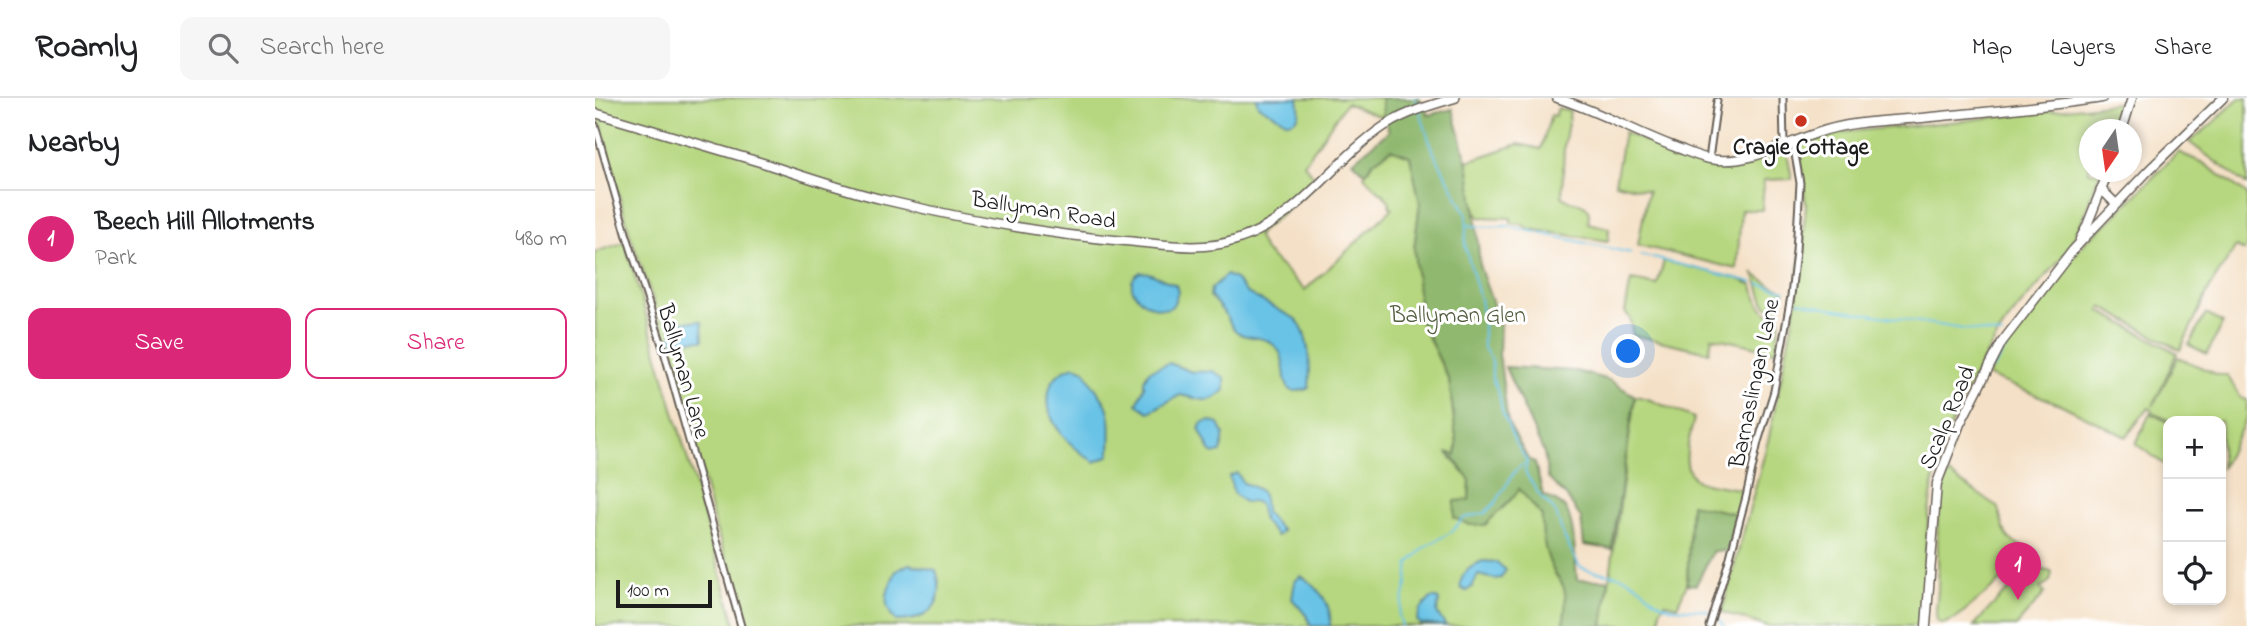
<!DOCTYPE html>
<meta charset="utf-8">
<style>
body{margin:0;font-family:"Indie Flower",sans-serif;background:#f6f6f6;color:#202124}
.controls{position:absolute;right:21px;bottom:21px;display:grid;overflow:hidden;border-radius:14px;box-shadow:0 4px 10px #0003}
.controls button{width:63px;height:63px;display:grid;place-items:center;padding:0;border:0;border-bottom:2px solid #e0e0e0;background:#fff;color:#202124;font:35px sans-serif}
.compass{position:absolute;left:1484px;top:21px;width:63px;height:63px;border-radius:50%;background:#fff;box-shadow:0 4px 10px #0003;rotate:193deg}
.scale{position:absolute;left:21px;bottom:18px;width:96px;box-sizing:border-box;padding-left:7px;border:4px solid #1c1c1c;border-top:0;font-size:19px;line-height:24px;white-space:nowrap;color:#1c1c1c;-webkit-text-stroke:5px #fff;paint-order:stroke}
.you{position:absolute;left:1034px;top:254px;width:24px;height:24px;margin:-18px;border:5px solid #fff;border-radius:50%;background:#1a73e8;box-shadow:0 0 0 10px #1a73e833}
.badge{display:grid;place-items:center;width:46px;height:46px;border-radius:50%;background:#db2777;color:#fff;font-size:23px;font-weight:700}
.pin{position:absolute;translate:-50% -58px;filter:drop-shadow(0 2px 4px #0008)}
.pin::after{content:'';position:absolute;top:37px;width:24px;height:21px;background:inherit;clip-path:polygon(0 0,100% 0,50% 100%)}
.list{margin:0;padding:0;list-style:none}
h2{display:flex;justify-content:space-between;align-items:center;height:91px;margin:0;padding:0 28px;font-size:30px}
h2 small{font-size:23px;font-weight:400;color:#757577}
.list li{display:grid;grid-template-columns:46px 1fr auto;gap:21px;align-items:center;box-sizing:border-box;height:98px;padding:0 28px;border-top:2px solid #e0e0e0}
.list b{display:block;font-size:26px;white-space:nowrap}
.list p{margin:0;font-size:23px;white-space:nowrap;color:#757577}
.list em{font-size:23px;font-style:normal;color:#757577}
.actions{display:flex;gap:14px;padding:21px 28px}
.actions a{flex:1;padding:16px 0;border:2px solid #db2777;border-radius:14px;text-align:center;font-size:24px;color:#db2777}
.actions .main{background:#db2777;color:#fff}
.icon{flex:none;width:38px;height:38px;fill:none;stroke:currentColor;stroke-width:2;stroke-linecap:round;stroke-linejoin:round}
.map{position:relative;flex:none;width:1652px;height:528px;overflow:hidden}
header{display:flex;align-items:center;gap:42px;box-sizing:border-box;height:98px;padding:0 35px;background:#fff;border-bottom:2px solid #e0e0e0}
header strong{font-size:33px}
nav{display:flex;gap:38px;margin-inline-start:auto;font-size:24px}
.search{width:490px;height:63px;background:#f6f6f6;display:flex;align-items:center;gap:18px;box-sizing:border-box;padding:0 24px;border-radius:14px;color:#757577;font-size:26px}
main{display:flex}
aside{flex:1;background:#fff}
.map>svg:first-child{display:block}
.green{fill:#b6d77f;stroke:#697a4e;stroke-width:2}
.forest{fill:#90b86e;stroke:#566a45;stroke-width:2}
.water{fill:#69c3e6;stroke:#427081;stroke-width:2}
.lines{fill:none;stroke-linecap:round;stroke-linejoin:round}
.stream{stroke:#69c3e6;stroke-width:2}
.street-casing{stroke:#686158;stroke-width:9}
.secondary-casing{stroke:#686158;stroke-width:11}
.street{stroke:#fff;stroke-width:5}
.secondary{stroke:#fff;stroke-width:8}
.poi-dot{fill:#c8321e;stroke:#fff;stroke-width:2.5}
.labels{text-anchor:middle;stroke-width:6;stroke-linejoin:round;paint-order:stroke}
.poi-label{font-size:23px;font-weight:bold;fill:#1c1c1c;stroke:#fff}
.street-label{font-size:23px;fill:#1c1c1c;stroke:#fff}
.park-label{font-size:23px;fill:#525d3f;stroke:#fff}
</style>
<header>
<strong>Roamly</strong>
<div class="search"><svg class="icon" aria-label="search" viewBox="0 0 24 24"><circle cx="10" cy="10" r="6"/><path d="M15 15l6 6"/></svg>Search here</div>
<nav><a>Map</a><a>Layers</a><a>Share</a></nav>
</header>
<main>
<aside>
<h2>Nearby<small></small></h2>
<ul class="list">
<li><span class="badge">1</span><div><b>Beech Hill Allotments</b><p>Park</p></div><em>480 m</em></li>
</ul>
<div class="actions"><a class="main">Save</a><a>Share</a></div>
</aside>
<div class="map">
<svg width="1652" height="528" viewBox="0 0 1652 528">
<rect width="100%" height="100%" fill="#fff"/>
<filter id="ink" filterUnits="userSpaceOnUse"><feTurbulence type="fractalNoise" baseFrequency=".0143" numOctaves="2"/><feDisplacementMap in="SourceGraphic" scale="14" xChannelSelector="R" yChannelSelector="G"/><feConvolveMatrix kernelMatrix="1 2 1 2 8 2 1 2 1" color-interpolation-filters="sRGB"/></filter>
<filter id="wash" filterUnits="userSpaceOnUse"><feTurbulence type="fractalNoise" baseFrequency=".00686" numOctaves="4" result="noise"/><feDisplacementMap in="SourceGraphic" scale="28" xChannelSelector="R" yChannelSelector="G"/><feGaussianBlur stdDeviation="1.57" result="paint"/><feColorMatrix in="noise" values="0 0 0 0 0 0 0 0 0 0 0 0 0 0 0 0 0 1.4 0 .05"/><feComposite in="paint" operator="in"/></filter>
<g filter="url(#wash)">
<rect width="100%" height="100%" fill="#f4e0c6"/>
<!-- green -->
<g class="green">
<path d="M 0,0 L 786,0 L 789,20 L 751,5 L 709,66 L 723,84 L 662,137 L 669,152 L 710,192 L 797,111 L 794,107 L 795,104 C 787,94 777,88 769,78 L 778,64 L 796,51 L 815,58 L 825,105 L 819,151 L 825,208 L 820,212 L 854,282 L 862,347 L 861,357 L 853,356 L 875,382 L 874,402 L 859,420 L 921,383 L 970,441 L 981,463 L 973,528 L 151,528 L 146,504 L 120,428 L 74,248 L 35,136 L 20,84 L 3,14 L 0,13 Z"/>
<path d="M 1644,0 L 1652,0 L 1652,87 L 1594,44 L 1617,26 Z"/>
<path d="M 1523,5 L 1527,10 L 1520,31 L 1494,32 L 1494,74 L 1505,74 C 1495,99 1487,129 1472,152 C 1451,183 1421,207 1402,239 C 1378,276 1353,326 1342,369 C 1329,421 1331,476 1326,528 L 1170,528 L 1127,514 L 1174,339 L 1201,206 L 1211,107 L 1204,52 L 1209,45 L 1239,35 L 1366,23 Z"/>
<path d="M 963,10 L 975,13 L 969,48 L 967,99 C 982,109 998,100 993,125 L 1014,130 L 1013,143 L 934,131 L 926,126 L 916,125 L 916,120 L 883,119 L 870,75 L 862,64 L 872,61 L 873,63 L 924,46 L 946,51 L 956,17 L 960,18 Z"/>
<path d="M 1029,34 C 1061,48 1098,69 1134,67 C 1152,66 1176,51 1192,54 L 1197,81 L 1169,82 L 1167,112 L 1146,112 L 1142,171 L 1043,147 L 1053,93 L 1020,85 Z"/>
<path d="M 1583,54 L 1608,65 L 1652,96 L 1652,149 L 1649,153 L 1641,149 L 1616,187 L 1585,252 L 1507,209 L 1505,213 L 1582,255 L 1558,308 L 1583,259 L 1623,277 L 1632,277 L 1646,300 L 1652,302 L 1652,319 L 1626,371 L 1626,323 L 1575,323 L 1556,314 L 1557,312 L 1553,310 L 1531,339 L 1467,307 L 1393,278 L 1407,251 L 1438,208 L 1492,142 L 1515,123 Z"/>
<path d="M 30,144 L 140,525 L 136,528 L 0,528 L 0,154 Z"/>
<path d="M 1069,163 L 1141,180 L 1158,187 C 1162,205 1167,216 1185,220 L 1181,253 L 1117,239 L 1114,254 L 1038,237 L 1035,220 L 1030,214 L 1036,182 L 1062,187 Z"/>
<path d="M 1158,175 L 1176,187 L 1189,192 L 1183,214 C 1163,209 1168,189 1158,175 Z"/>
<path d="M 1611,216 L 1628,225 L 1612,256 L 1594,247 Z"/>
<path d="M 1040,298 L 1053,301 L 1099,320 C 1095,341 1082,371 1104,384 L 1148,392 L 1142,416 L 1096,407 L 1092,486 L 1082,508 L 1070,505 L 1065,512 L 1065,523 L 1069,528 L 1008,528 Z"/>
<path d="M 1555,315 L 1573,324 L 1573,369 L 1541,346 Z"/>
<path d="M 1354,376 L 1403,409 C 1412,442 1409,442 1441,454 L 1360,521 L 1348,526 L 1342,523 C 1339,513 1343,501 1343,490 C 1345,455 1336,407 1354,376 Z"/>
<path d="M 1447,472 L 1457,474 L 1455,483 L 1445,490 L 1450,495 L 1421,528 L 1379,528 C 1398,506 1419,483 1447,472 Z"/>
</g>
<!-- forest -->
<g class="forest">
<path d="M 786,0 L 824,0 L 834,17 L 858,11 L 874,70 L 882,131 L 885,170 L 905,226 L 904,256 L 913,325 L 933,361 L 940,365 L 948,397 C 956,401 968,405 972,413 C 980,429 980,463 982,482 L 1014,482 L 1008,528 L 968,528 C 970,516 972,501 969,490 C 967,485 963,480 960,476 C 950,457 946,440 947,418 L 924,391 C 916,405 901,415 890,427 L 875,427 L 859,420 L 860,403 L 874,402 L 875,382 L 861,363 L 852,354 L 861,357 L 862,347 L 854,282 L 820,211 L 824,207 L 819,151 L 825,105 L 815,58 L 796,51 L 778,64 L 770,75 L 758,63 L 794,33 L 789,20 Z"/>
<path d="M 910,269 L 981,273 L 1014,282 L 1040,298 L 1017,451 L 989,447 L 986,420 L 971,398 L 953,380 L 949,355 Z"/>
<path d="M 1096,406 L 1142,416 L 1132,453 L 1118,453 L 1101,487 L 1092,486 Z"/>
</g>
<!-- water -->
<g class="water">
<path d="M 661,0 L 703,0 C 705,11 707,22 693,24 L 663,7 Z"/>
<path d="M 545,174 L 554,175 L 581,187 L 583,194 C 581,198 580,206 576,209 C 561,218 519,191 545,174 Z"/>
<path d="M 631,177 L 640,181 L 652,195 L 701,221 C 715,237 716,270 714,290 C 680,304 695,268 684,253 C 670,233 653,244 641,233 C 635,229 634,220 629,215 C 625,209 620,204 615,198 L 616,191 Z"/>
<path d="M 107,223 L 108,242 L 77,243 L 77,224 Z"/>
<path d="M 574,265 L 597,274 L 618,273 L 630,280 L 630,292 C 614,308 606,301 585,297 L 554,314 L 542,306 L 549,289 L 549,282 L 554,273 Z"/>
<path d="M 480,268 L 490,272 C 495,285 504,294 511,306 C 518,320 515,341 515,357 L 500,364 C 487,356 475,347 466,335 C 447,312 447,277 480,268 Z"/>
<path d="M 615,323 L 624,326 L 629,336 L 626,354 L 619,356 L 615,353 L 604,331 L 607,325 Z"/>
<path d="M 642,375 L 648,385 C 667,391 670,394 670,414 L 687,433 L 682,438 L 668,423 L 664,406 L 660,404 L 649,404 L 639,396 L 634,378 Z"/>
<path d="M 888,463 L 901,464 L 911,472 L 906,480 L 899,481 L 883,477 L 877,489 L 871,493 L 866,490 C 863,477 877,467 888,463 Z"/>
<path d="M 314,466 L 341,472 C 352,506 334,523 301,523 C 285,505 292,493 301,473 Z"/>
<path d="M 706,478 C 723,488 738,507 735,528 L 716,528 L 711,517 L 697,501 L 700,483 Z"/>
<path d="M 836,500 L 842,500 L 844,503 L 842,515 L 851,528 L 826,526 L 822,523 L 825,512 Z"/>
</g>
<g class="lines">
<!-- stream -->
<g class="stream">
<path d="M 820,0 L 823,9"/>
<path d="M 825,14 L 837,51 L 872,117 L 870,148 L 885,201 L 888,222 L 888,249 L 897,262 L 897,280 L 904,296 L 907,313 L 920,344 L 932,363 L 930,374 L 945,398 L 960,413 L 970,441 L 985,469 C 1001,476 1018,475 1033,481 C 1049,489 1057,504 1074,509 C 1097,515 1114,503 1129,528"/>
<path d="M 872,127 L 888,129 L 912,128 L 1036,155"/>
<path d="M 1046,157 L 1157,184"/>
<path d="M 1164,186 L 1190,192"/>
<path d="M 1204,203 L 1235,210 L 1407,237"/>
<path d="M 1397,272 L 1417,241"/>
<path d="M 807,528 L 804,517 L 812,486 L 814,465 L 830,449 L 856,434 L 869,420 L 890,415 L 901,404 L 920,373 L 930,365"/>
</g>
</g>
</g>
<g filter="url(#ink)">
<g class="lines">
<!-- street casing -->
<g class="street-casing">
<g id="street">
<path d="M 1188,0 L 1189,48"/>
<path d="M 0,27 L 31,135 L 68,250 L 146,528"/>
<path d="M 1114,61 L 1122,3"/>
<path d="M 1114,528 L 1135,459 L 1151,399 L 1163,344 L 1179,293 L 1196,198 L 1201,153 L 1205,85 L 1198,45"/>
</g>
</g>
<!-- secondary casing -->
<g class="secondary-casing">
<g id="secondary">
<path d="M 962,0 C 1003,13 1040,34 1080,49 C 1091,53 1103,59 1115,61 C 1152,68 1188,46 1222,35 C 1255,23 1292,23 1327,20 C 1387,14 1447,9 1507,0"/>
<path d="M 0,15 C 56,32 112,48 168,65 C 208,78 248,92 290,102 C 369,121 449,136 530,143 C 566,146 606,154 641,142 C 708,120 735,64 791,27 C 812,14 836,7 860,0"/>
<path d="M 1527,32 L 1537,0"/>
<path d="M 1506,91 L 1521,106"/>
<path d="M 1485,141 L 1491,130 L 1513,74"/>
<path d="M 1331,528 L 1342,385 L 1365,326 L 1407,244 L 1478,152 L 1553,73 L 1628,0"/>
</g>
</g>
<!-- street -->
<use href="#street" class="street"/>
<!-- secondary -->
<use href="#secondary" class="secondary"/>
</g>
</g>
<!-- markers -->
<circle class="poi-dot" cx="1206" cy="23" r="7"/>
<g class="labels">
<!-- poi labels -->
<g class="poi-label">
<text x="1206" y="56">Cragie Cottage</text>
</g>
<!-- street labels -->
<g class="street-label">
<text transform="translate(449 111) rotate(9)" y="8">Ballyman Road</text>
<text transform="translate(90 273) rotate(74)" y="8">Ballyman Lane</text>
<text transform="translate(1158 285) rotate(-78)" y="8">Barnaslingan Lane</text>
<text transform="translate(1351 319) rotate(-67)" y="8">Scalp Road</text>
</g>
<!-- park labels -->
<g class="park-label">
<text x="863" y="224">Ballyman Glen</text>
</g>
</g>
</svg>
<div class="controls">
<button>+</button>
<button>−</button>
<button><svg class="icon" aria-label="locate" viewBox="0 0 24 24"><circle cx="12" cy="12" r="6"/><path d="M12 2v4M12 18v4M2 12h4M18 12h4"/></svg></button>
</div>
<svg class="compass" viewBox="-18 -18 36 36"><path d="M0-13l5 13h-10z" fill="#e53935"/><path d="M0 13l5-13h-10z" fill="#757577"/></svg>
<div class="scale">100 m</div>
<div class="you"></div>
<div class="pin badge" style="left:1423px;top:502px">1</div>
</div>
</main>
